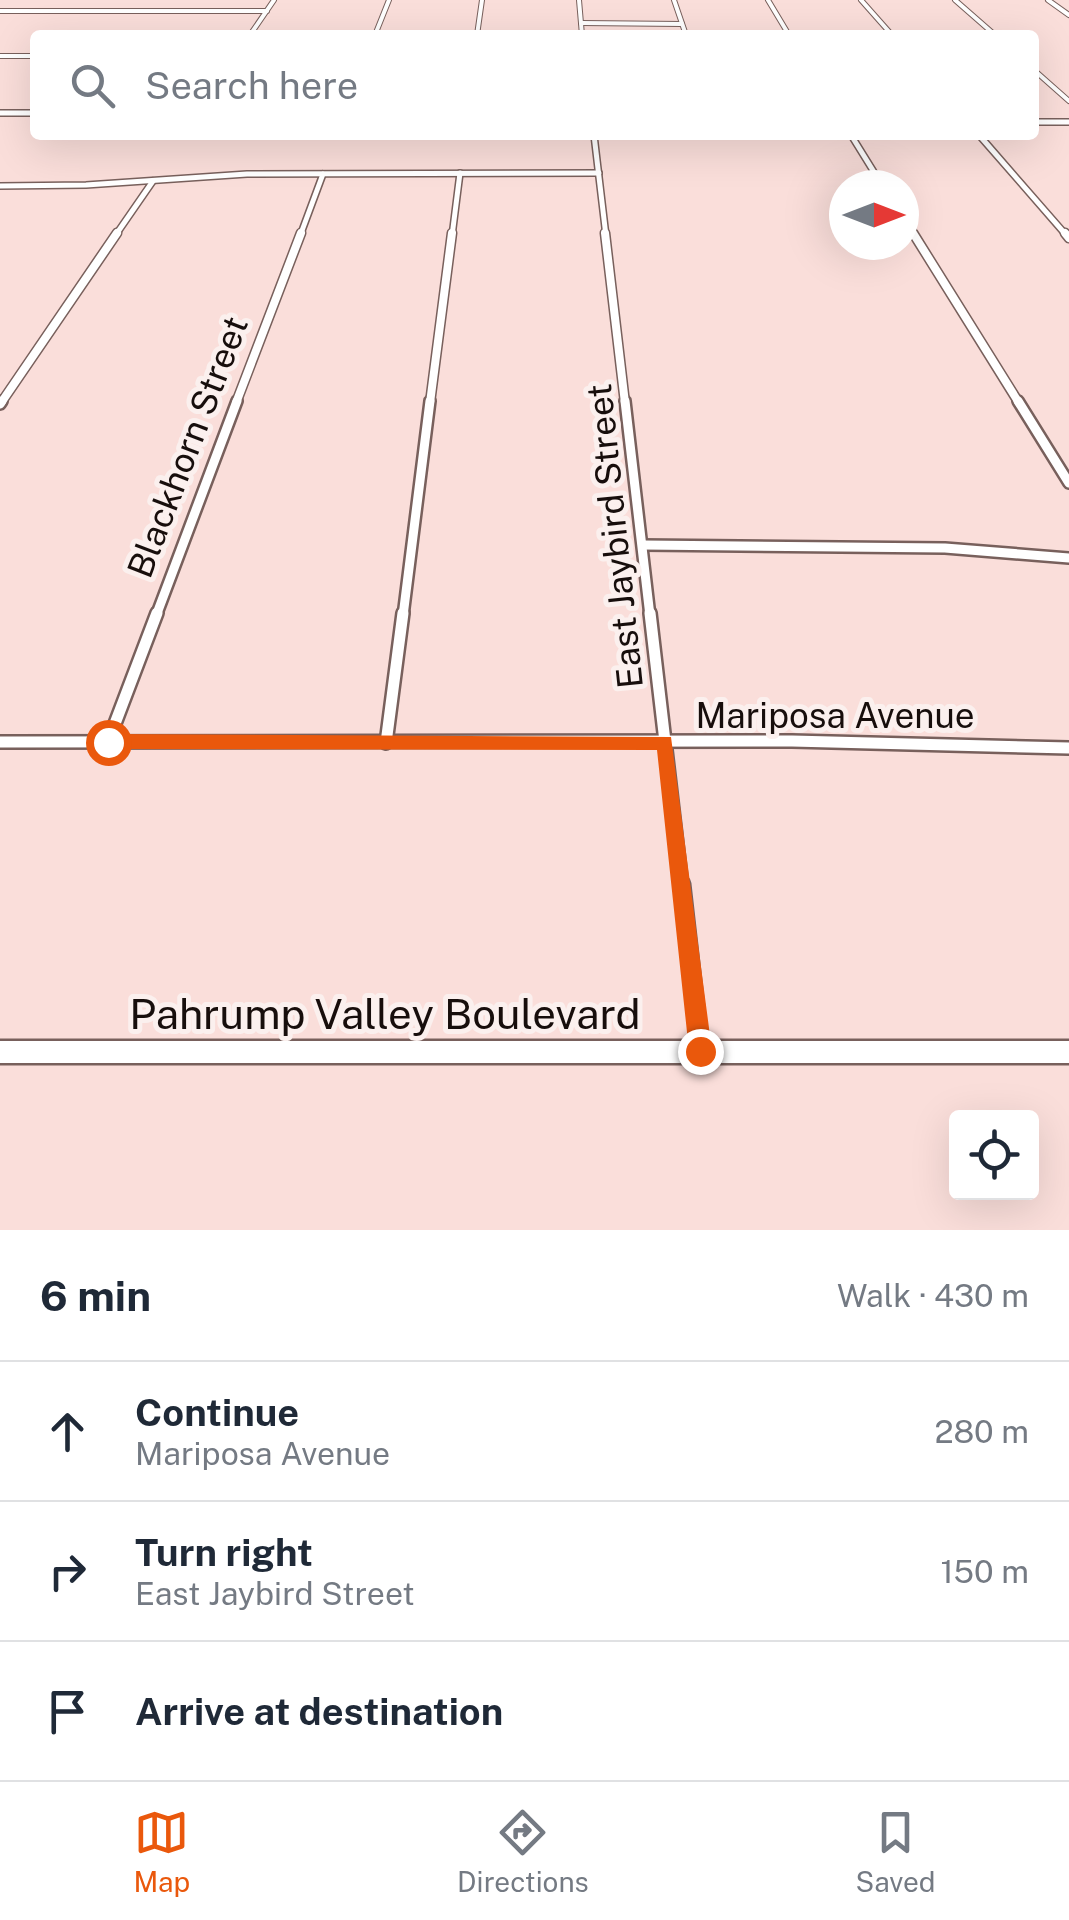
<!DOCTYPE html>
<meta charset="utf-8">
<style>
body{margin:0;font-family:"Public Sans",sans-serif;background:#f6f6f7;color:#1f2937}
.controls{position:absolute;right:30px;bottom:30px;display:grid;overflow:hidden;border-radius:10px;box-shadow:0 10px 40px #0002}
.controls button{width:90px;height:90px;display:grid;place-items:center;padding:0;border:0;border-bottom:2px solid #e0e1e3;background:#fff;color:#1f2937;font:50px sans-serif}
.compass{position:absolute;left:829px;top:170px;width:90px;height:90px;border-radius:50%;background:#fff;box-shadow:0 10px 40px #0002;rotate:90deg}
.stop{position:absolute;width:30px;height:30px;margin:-22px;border:8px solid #ea580c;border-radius:50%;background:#fff}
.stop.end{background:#ea580c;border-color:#fff;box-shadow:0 2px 10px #0008}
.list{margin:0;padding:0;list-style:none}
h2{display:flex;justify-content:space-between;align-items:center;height:130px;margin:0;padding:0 40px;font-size:42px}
h2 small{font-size:32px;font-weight:400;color:#747a83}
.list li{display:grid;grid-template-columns:65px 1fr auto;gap:30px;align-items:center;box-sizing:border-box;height:140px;padding:0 40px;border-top:2px solid #e0e1e3}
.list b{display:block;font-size:38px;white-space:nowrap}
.list p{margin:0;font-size:32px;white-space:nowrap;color:#747a83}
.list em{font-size:32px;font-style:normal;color:#747a83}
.icon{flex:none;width:55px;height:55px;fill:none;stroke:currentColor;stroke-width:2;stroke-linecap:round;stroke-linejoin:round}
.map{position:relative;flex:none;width:1069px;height:1230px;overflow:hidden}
.search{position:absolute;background:#fff;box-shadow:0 10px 40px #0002;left:30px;right:30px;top:30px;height:110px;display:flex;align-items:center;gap:25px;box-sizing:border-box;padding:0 35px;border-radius:10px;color:#747a83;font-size:38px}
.sheet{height:550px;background:#fff}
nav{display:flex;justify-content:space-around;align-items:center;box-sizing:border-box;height:140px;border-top:2px solid #e0e1e3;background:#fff;font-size:28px;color:#747a83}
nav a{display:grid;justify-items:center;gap:5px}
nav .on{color:#ea580c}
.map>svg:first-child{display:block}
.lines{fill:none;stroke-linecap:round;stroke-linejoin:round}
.minor-far5-casing{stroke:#78605c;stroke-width:6}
.minor-far4-casing{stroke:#78605c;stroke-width:8}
.minor-far3-casing{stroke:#78605c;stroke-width:11}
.minor-far2-casing{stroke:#78605c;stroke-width:14}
.minor-far1-casing{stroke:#78605c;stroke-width:16}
.minor-casing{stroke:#78605c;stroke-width:19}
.secondary-casing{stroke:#78605c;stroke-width:5}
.minor-far5{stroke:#fff;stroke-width:4}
.minor-far4{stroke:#fff;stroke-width:5}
.minor-far3{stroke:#fff;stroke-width:8}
.minor-far2{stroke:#fff;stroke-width:9}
.minor-far1{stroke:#fff;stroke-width:11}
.minor{stroke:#fff;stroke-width:14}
.secondary{fill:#fff;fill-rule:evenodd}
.route{fill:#ea580c}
.labels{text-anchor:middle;stroke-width:10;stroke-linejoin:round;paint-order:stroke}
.street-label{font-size:35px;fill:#170e0c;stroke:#fbf0ee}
.near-street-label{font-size:42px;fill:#170e0c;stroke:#fbf0ee}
</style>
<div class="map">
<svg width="1069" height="1230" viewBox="0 0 1069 1230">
<rect width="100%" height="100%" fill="#fadeda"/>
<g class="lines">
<!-- minor-far5 casing -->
<g class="minor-far5-casing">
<g id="minor-far5">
<path d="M 579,0 L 582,35"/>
<path d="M 674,0 L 686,35"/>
<path d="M 768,0 L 789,35"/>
<path d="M 861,0 L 892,35"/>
<path d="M 955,0 L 995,35"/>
<path d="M 1048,0 L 1069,15"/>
<path d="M 0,11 L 267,11"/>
<path d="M 581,23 L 682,24"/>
<path d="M 250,35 L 274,0"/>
<path d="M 375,35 L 389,0"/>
<path d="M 477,35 L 482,0"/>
<path d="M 0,56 L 35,56"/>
<path d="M 1034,70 L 1069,101"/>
</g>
</g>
<!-- minor-far4 casing -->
<g class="minor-far4-casing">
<g id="minor-far4">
<path d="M 0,113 L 35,113"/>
<path d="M 1034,122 L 1069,122"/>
<path d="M 594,135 L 606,236"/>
<path d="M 851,135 L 882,185"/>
<path d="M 979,135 L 1067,236"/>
<path d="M 0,186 L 86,185 L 247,174 L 599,173"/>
<path d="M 904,219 L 915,236"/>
<path d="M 115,236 L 153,181"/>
<path d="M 300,236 L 323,174"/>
<path d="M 452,236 L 460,173"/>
</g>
</g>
<!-- minor-far3 casing -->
<g class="minor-far3-casing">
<g id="minor-far3">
<path d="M 605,233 L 625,403"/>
<path d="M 913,233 L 1019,403"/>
<path d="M 1065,233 L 1069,238"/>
<path d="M 1,403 L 117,233"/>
<path d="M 236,403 L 301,233"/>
<path d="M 430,403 L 452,233"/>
</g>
</g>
<!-- minor-far2 casing -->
<g class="minor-far2-casing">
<g id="minor-far2">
<path d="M 625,401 L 650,616"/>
<path d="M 1018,401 L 1069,483"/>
<path d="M 0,404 L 2,401"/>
<path d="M 643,545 L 945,548 L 1069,558"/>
<path d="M 156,616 L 237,401"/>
<path d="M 403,616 L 430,401"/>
</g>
</g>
<!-- minor-far1 casing -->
<g class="minor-far1-casing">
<g id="minor-far1">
<path d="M 650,613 L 682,887"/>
<path d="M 0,742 L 792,741 L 1069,748"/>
<path d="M 108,742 L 157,613"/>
<path d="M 386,743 L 403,613"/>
</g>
</g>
<!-- minor casing -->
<g class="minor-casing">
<path id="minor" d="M 682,884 L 701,1051"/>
</g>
<!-- secondary casing -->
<g class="secondary-casing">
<rect id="secondary" x="0" y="1041" width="1069" height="22"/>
</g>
<!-- minor-far5 -->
<use href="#minor-far5" class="minor-far5"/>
<!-- minor-far4 -->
<use href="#minor-far4" class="minor-far4"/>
<!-- minor-far3 -->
<use href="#minor-far3" class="minor-far3"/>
<!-- minor-far2 -->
<use href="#minor-far2" class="minor-far2"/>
<!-- minor-far1 -->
<use href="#minor-far1" class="minor-far1"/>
<!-- minor -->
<use href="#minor" class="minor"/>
<!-- secondary -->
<use href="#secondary" class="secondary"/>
</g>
<!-- route -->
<path class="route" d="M 108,734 L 671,737 L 712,1051 L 709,1060 L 700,1063 L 692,1060 L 689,1051 L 657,750 L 108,749 L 99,742 Z"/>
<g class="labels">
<!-- street labels -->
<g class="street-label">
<text transform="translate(188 447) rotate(-69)" y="12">Blackhorn Street</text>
<text transform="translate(615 536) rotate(-96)" y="12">East Jaybird Street</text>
<text x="835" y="728">Mariposa Avenue</text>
</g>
<!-- near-street labels -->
<g class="near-street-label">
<text x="385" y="1029">Pahrump Valley Boulevard</text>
</g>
</g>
</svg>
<div class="controls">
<button><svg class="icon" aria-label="locate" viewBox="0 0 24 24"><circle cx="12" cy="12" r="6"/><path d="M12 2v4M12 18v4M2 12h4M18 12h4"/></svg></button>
</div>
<svg class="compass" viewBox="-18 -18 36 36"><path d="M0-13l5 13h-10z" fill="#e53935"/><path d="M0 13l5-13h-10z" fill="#747a83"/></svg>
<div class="stop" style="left:108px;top:742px"></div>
<div class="stop end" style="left:700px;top:1051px"></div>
<div class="search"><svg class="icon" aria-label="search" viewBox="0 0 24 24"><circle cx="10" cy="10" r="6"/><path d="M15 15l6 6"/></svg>Search here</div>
</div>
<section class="sheet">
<h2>6 min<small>Walk · 430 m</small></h2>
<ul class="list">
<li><svg class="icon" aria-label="ahead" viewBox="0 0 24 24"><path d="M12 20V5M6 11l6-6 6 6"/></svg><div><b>Continue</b><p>Mariposa Avenue</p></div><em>280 m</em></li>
<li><svg class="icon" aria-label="right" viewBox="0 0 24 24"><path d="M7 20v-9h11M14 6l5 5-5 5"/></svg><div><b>Turn right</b><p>East Jaybird Street</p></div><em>150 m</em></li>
<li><svg class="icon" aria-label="arrive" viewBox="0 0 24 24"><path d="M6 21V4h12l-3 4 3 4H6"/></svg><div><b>Arrive at destination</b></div></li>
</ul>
</section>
<nav>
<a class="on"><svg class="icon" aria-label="map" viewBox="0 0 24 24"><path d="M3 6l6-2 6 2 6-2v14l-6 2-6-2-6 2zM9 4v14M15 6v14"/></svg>Map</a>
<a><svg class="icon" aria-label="directions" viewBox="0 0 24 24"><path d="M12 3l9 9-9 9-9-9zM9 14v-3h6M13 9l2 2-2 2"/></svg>Directions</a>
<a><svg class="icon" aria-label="saved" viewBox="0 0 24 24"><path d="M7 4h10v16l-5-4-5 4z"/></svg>Saved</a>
</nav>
